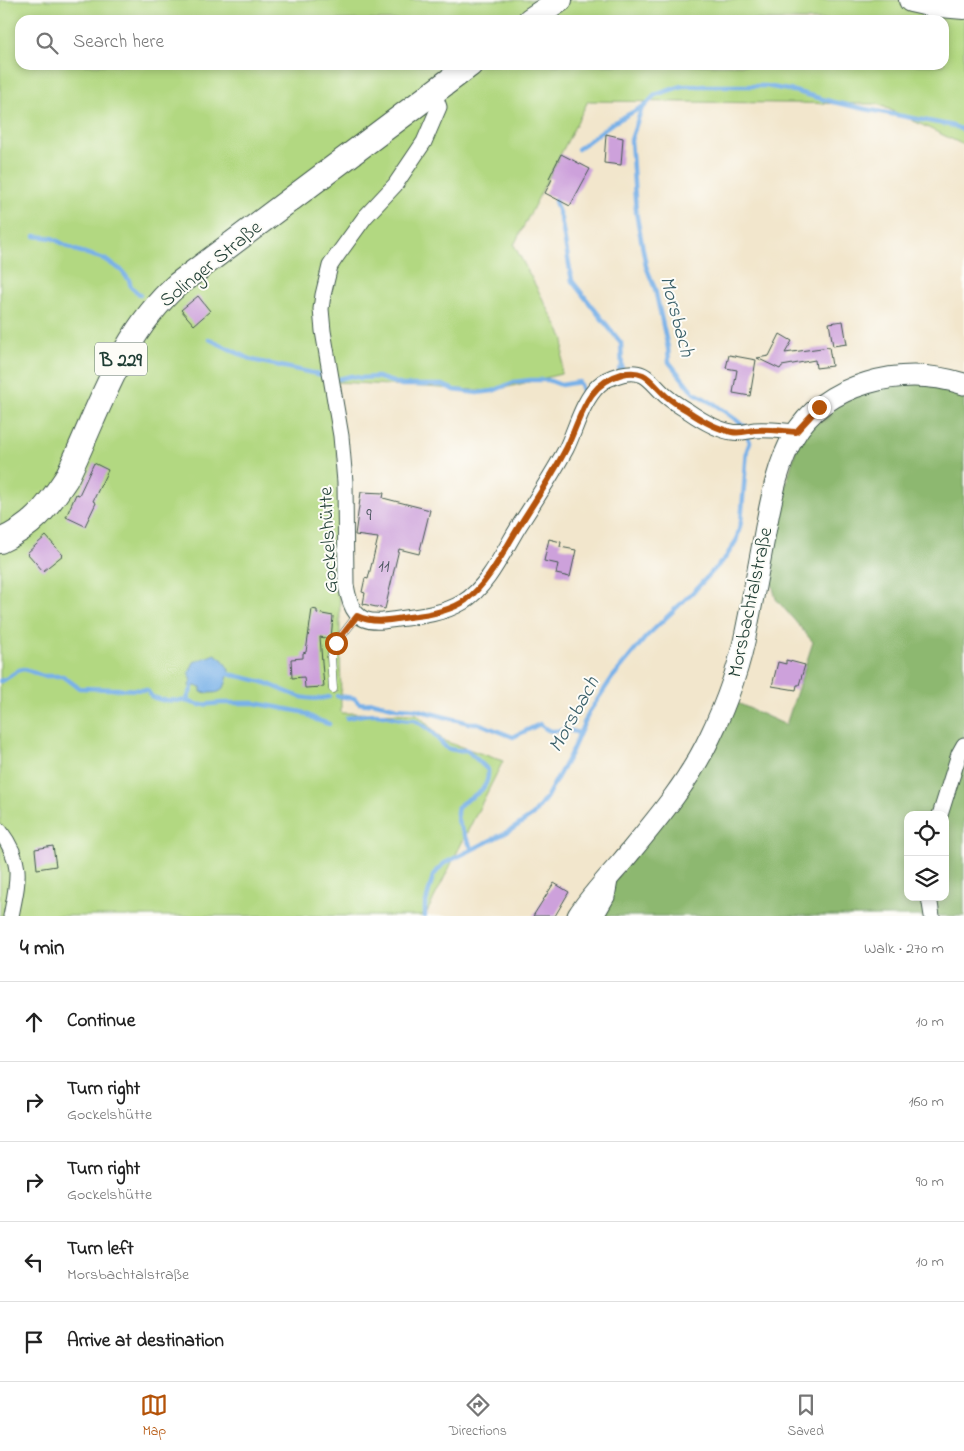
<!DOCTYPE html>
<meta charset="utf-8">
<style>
body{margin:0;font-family:"Indie Flower",sans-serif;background:#f2f2f2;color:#222}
.controls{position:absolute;right:15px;bottom:15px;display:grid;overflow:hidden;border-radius:10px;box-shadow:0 2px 8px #0003}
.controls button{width:45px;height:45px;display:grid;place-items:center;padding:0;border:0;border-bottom:1px solid #e0e0e0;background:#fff;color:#222;font:25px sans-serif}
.stop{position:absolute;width:15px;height:15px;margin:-11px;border:4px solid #b45309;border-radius:50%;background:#fff}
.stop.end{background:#b45309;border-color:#fff;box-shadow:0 1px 5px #0008}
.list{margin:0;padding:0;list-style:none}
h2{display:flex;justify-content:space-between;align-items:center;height:65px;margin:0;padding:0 20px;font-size:21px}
h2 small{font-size:16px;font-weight:400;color:#767676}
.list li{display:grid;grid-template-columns:32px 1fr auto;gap:15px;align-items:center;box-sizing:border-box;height:80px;padding:0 20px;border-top:1px solid #e0e0e0}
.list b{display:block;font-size:19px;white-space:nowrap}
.list p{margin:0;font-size:16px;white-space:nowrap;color:#767676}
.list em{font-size:16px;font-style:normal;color:#767676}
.icon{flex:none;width:28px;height:28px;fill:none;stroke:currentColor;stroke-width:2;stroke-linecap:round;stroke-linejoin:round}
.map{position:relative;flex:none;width:964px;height:916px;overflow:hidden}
.search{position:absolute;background:#fff;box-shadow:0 2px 8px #0003;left:15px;right:15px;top:15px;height:55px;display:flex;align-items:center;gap:12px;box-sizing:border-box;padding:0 18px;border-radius:15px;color:#767676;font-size:19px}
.sheet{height:465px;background:#fff}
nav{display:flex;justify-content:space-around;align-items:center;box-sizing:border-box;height:70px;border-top:1px solid #e0e0e0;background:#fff;font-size:14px;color:#767676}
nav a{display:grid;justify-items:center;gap:2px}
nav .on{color:#b45309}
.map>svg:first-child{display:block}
.green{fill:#b2d881;stroke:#688a5a;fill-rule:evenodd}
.forest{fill:#8db86f;stroke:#567a52;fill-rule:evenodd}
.water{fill:#78b1e8;stroke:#4c778e}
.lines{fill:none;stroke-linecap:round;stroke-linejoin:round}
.stream{stroke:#78b1e8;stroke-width:4.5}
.building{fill:#cda1db}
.lane-casing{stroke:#3f564b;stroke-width:9}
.street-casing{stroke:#3f564b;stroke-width:17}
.secondary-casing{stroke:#3f564b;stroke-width:23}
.primary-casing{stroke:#3f564b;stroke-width:26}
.lane{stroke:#fff;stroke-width:8}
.street{stroke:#fff;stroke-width:15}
.secondary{stroke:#fff;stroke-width:21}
.primary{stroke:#fff;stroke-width:24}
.route{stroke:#b45309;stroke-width:6}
.labels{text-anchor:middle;stroke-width:4;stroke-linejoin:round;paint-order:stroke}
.number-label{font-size:18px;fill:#4a565e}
.shield{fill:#fdfcf7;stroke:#62766e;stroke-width:1}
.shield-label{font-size:19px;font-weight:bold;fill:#1f3d34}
.street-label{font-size:20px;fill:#1f3d34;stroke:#fdfcf7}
.water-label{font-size:21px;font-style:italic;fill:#3a606a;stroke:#fdfcf7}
</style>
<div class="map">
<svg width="964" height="916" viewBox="0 0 964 916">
<rect width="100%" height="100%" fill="#fdfcf7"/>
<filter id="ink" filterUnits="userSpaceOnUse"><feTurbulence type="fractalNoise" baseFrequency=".02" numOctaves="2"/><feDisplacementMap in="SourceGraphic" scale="10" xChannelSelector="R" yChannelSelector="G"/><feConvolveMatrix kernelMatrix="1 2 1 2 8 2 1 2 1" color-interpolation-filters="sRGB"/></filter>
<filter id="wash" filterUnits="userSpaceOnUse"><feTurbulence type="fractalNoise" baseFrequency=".0096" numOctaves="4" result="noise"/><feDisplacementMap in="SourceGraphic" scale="20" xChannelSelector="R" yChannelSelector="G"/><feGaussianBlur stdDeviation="1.12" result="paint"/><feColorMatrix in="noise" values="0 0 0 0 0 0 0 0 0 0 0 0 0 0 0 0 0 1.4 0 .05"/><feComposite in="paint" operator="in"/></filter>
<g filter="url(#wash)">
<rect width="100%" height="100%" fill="#f2e6cc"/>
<!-- green -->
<path class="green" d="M 0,0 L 964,0 L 964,145 L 878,104 L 588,101 L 514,245 L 564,339 L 561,374 L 492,391 L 337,382 L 341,713 L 417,714 L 444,741 L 503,761 L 425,916 L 0,916 ZM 20,20 L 944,20 L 944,65 L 20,65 Z"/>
<!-- forest -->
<path class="forest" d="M 922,383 L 964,396 L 964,916 L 592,916 L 731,700 L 786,725 L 813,642 L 776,599 L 765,558 L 797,446 L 813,420 L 866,389 ZM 908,815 L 945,815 L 945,897 L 908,897 Z"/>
<!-- water -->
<path class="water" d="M 215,654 L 223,660 L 229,670 C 225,691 223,695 201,692 L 201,687 L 195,686 L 192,688 L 189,686 L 191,681 L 189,673 L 194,662 Z"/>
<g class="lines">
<!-- stream -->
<g class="stream">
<path d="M 578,149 L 611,124 L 644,106"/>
<path d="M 555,201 L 561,219 L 572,281 L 621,343 L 622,369 L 619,369"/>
<path d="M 35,236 L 52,238 L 75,250 L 104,259 L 121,270 L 129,280 L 131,287 L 140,295"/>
<path d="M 209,339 L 252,360 L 322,375"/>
<path d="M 339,379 L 351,376 L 361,378 L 377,377 L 402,385 L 443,385 L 454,390 L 477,393 L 493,391 L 514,382 L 530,380 L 548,380 L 561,385 L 579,382 L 583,393 L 586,390"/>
<path d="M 746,427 L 717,406 L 693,392 L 669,362 L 668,348 L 655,289 L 646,266 L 636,212 L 631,140 L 641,110 L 655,95 L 682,86 L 766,86 L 794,91 L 833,102 L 865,109 L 949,125 L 964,130"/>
<path d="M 228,674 C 241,677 254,679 266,683 C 289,692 303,703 329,697"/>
<path d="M 0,681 L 4,680 L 19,670 L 24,669 L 43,676 L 63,676 L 79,688 L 147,690 L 152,697 L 162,700 L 186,701 L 200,705 L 221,703 L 255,703 L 302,712 L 317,720 L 329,724"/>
<path d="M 337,696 L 354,698 L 359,703 L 366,704 L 372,702 L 397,708 L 414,709 L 469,723 L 478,723 L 513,737 L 540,724 C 553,736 553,729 567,730 C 571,730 575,732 579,733"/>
<path d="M 186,701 L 192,688"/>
<path d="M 347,718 C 357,716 373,712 383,715 C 395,717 403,721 415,720 C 421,724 429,729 434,734 C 446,749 447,751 467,750 L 488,770 C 490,799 458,796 457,812 C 456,824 467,838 472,849"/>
<path d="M 425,916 L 425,906 L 433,876 L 443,864 L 511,830 L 533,815 L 546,798 L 570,755 L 589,712 L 612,678 L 646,637 L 696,589 L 726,557 L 736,541 L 741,522 L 747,450 L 750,442 L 747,435"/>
</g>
</g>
<g id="blocks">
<!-- building -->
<g class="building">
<path d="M 606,134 L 623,138 L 621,165 L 604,163 Z"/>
<path d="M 561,154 L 590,169 L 570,206 L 545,193 L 552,179 L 549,178 Z"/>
<path d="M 198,296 L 210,311 L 194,325 L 181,310 Z"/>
<path d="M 843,321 L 847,344 L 833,346 L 829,323 Z"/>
<path d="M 780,334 L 792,341 L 785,353 L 829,347 L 832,366 L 816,368 L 815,360 L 782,366 L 780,369 L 757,358 L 769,356 Z"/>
<path d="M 729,355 L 756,360 L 750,396 L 733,393 L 737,370 L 726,368 Z"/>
<path d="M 94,463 L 108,470 L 93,501 L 96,503 L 85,526 L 66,517 L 76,494 L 79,495 Z"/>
<path d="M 361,492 L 384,493 L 383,498 L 430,510 L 419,554 L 399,549 L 385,609 L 363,604 L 365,593 L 362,592 L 365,578 L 368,579 L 378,538 L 355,535 Z"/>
<path d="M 46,536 L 63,555 L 43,571 L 27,553 Z"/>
<path d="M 549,539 L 561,542 L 560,547 L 576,550 L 570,577 L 556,574 L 558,564 L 544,561 Z"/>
<path d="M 312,609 L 317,610 L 317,613 L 333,616 L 331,639 L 320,637 L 324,687 L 305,688 L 304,677 L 292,678 L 291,659 L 303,658 L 303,653 L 306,652 Z"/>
<path d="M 786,660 L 805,665 L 799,685 L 797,685 L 796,690 L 772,686 L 778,662 L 786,664 Z"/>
<path d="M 53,846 L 56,866 L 37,869 L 35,849 Z"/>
<path d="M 554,883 L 569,892 L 555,916 L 533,916 Z"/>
</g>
</g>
</g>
<g filter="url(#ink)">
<use href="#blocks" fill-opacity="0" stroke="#3f564b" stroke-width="1"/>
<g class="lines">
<!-- lane casing -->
<g class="lane-casing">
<path id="lane" d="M 333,689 L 331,657 L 336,643 L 357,616"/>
</g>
<!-- street casing -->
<g class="street-casing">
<g id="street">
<path d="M 434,92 L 439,107 L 424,142 L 395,185 L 365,217 L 336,257 L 330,266 L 323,295 L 321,309 L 323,331 L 341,436 L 345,482 L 346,585 C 350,608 356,624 383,621 C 410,617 440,616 463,602 C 488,587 504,550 519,526 C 535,501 552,475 566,449 C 576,429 582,401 599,385 C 604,380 615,376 622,374 C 646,368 651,383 666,396 C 673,402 681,407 688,411 C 701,420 717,430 732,432 C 740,434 747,431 755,430 C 768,429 783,431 796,432"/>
<path d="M 940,815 L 959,754 L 964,745"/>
<path d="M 0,831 C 24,863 18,880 11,916"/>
<path d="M 929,897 L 932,916"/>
<path d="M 596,916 L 607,897 L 611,875"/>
</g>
</g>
<!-- secondary casing -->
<g class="secondary-casing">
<path id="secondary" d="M 578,916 C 590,897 606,880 621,863 C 653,824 688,784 710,737 C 727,702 740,665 747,627 C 754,593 760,560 766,527 C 779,458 792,405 867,383 C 900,373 932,374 964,384"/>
</g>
<!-- primary casing -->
<g class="primary-casing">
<g id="primary">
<path d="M 911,0 L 929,4 L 964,7"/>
<path d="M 530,20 L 560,0"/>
<path d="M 0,541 C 33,526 46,509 66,479 C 99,411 120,335 178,284 L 470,65"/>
</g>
</g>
<!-- lane -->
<use href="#lane" class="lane"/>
<!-- street -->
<use href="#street" class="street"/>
<!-- secondary -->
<use href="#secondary" class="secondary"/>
<!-- primary -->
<use href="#primary" class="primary"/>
</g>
</g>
<g class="lines" filter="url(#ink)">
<!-- route -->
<path class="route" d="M 336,643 L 357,616 C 374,624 391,620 409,617 C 428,615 451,611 466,600 C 488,583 501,556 515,533 C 532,505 551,478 566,449 C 581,419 585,384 622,374 C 646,368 651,383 666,396 C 673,402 681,407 688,411 C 701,420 717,429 732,432 C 740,434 747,431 754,430 C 768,429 782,431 796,432 L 819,407"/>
</g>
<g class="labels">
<!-- number labels -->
<g class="number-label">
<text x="369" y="520">9</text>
<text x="384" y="571">11</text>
</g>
<!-- shield labels -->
<rect class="shield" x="95" y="342.5" width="52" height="33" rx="4"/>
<g class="shield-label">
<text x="121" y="366">B 229</text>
</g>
<!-- street labels -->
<g class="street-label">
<text transform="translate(210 263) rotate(-39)" y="7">Solinger Straße</text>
<text transform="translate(327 540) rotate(-93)" y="7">Gockelshütte</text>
<text transform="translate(749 602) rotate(-78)" y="7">Morsbachtalstraße</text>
</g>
<!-- water labels -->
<g class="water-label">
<text transform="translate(678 316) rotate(75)" y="7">Morsbach</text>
<text transform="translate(573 714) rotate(-61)" y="7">Morsbach</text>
</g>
</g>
</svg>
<div class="controls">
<button><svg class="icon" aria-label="locate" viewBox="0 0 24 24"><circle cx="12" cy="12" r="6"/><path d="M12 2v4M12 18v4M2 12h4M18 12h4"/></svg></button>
<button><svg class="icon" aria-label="layers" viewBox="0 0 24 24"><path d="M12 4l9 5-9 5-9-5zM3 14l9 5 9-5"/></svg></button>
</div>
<div class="stop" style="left:336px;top:643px"></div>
<div class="stop end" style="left:819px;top:407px"></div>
<div class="search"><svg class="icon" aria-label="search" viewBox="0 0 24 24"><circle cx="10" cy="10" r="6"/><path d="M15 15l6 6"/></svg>Search here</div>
</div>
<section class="sheet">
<h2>4 min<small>Walk · 270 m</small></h2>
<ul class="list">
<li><svg class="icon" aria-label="ahead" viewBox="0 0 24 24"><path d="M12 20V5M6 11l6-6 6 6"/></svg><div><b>Continue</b></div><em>10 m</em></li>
<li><svg class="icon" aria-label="right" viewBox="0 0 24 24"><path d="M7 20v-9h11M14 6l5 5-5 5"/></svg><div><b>Turn right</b><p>Gockelshütte</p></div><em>160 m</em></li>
<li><svg class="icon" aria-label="right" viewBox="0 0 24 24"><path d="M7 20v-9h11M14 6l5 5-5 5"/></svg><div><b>Turn right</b><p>Gockelshütte</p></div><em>90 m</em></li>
<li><svg class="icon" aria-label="left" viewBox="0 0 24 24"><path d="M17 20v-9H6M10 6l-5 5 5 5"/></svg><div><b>Turn left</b><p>Morsbachtalstraße</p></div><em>10 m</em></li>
<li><svg class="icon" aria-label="arrive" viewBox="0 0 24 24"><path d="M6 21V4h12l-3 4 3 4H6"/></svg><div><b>Arrive at destination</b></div></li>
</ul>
</section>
<nav>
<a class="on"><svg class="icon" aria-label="map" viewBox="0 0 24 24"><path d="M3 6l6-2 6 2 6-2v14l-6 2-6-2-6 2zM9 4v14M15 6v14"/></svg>Map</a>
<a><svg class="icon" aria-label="directions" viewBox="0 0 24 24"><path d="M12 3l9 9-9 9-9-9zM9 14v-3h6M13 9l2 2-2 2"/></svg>Directions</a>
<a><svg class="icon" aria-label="saved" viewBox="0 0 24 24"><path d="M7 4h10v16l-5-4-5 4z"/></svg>Saved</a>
</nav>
